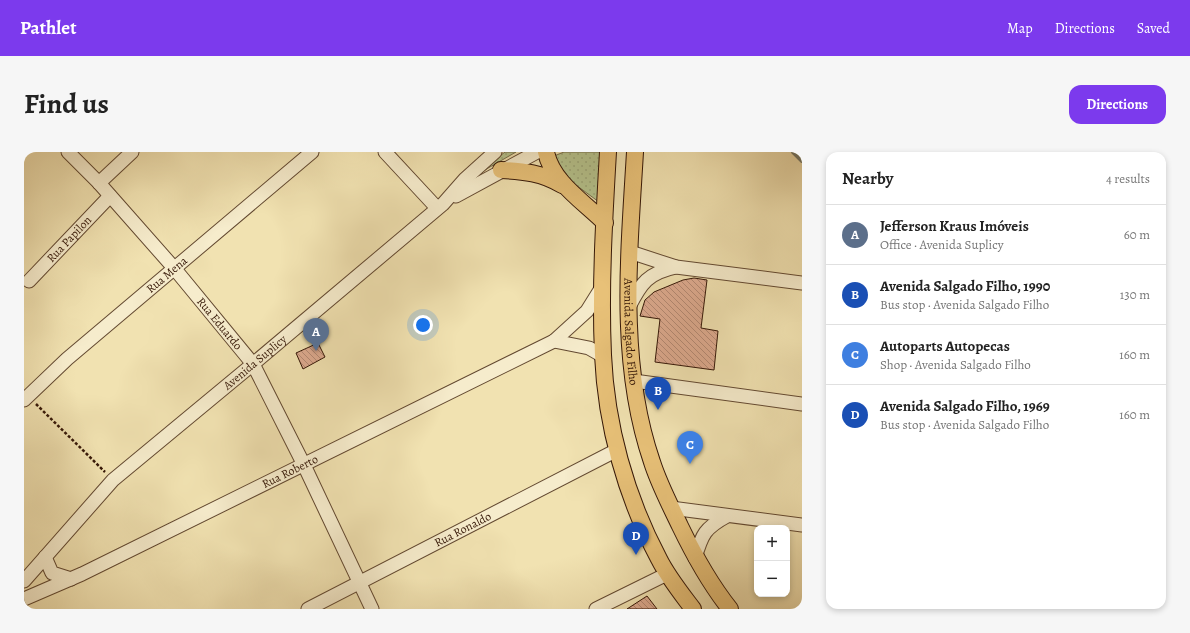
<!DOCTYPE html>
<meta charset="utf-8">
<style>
body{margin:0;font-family:Alegreya,serif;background:#f6f6f6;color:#222}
.controls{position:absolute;right:12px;bottom:12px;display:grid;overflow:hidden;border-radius:8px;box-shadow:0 2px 6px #0003}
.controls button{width:36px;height:36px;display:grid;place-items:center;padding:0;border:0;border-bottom:1px solid #e0e0e0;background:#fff;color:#222;font:20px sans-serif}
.you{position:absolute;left:399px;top:173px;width:14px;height:14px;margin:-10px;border:3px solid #fff;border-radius:50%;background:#1a73e8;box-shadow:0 0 0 6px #1a73e833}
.badge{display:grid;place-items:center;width:26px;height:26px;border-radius:50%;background:#7c3aed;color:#fff;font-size:13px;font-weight:700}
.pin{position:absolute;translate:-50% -33px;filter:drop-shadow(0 1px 2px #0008)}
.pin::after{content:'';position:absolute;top:21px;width:14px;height:12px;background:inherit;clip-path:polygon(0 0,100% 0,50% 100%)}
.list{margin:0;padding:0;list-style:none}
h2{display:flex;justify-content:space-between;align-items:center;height:52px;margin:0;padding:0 16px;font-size:17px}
h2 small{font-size:13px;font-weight:400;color:#767676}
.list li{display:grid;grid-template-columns:26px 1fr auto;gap:12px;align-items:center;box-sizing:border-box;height:60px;padding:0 16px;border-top:1px solid #e0e0e0}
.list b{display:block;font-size:15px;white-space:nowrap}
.list p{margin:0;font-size:13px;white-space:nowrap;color:#767676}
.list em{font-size:13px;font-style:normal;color:#767676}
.map{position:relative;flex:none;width:778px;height:457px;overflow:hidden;border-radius:12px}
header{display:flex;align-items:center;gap:24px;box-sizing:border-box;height:56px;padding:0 20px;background:#7c3aed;color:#fff}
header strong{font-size:19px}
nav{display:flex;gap:22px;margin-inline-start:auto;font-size:14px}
.intro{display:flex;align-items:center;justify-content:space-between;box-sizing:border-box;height:96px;padding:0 24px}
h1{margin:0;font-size:28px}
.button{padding:10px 18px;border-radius:12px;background:#7c3aed;color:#fff;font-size:14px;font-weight:700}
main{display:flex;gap:24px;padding:0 24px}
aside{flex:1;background:#fff;border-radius:12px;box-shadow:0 2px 6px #0003}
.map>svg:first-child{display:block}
.park{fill:url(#park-dots);stroke:#756d4a}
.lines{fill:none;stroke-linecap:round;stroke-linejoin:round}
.stream{stroke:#727a6e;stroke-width:4}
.building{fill:url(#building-back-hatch);stroke:#341606}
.minor-casing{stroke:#634931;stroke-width:15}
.major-casing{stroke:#341606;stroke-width:18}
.path{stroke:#341606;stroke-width:2.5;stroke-dasharray:3 2;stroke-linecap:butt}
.minor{stroke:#f6eccc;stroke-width:13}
.major{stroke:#e8c178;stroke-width:16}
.labels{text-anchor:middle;stroke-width:3;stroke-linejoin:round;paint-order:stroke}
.street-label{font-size:12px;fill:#341606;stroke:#f6eccc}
</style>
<header>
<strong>Pathlet</strong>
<nav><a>Map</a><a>Directions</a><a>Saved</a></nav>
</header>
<div class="intro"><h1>Find us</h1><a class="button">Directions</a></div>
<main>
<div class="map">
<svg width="778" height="457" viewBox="0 0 778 457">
<defs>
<pattern id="park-dots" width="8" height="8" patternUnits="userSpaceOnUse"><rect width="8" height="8" fill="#b6c48e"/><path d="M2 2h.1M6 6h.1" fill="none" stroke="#9da879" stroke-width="1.8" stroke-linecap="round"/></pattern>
<pattern id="building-back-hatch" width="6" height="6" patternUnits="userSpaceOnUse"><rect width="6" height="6" fill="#ddaa8f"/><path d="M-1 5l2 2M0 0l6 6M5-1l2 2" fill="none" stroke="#b48973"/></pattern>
</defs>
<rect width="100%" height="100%" fill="#f1e2b1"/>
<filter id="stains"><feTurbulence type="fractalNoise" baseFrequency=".005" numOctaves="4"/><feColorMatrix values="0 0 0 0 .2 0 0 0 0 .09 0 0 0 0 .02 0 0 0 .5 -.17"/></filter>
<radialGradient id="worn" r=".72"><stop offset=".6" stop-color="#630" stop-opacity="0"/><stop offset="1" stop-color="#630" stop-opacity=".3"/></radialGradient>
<!-- park -->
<g class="park">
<path d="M 481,0 L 492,0 L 452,23 Z"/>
<path d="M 540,0 L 578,0 L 575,50 L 537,22 L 530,4 Z"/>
</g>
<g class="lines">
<!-- stream -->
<path class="stream" d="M 769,0 L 778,9"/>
</g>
<!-- building -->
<g class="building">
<path d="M 670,126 L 683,128 L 677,176 L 694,179 L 690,218 L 631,210 L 636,167 L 616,164 L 621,148 L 630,140 L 659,128 Z"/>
<path d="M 294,191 L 301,205 L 279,217 L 272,201 Z"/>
<path d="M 623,444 L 633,457 L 603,457 Z"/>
</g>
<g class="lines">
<!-- minor casing -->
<g class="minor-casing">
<g id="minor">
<path id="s1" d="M 44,0 L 75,31 L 150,116 L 229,212 L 280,313 L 348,457"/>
<path d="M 361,0 L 413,56"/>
<path d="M 75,31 L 108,0"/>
<path d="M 432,44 L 513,0"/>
<path d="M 606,100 L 652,115 L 778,131"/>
<path id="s2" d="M 5,129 L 86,44"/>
<path d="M 605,155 C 617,131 624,121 652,115"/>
<path d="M 530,189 L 565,196 L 579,204"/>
<path d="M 610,229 L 778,252"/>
<path id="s3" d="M 0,248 L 43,207 L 288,0"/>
<path d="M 647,356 L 778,373"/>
<path d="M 21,405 L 28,421 L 47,427"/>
<path d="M 671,406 C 678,382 681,376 703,364"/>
<path id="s4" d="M 0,429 L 89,328 L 229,212 L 419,52 L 441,27 L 471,0"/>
<path id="s5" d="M 0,447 L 58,422 L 530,189 L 563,159 L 578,135"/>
<path id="s6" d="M 284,457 L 593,298"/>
<path d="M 572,457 L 643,422"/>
</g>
</g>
<!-- major casing -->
<g class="major-casing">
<g id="major">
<path d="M 522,0 C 528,30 560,50 581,71"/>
<path d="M 584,0 C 580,68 576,136 579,203 C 582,273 602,345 635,407 C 644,425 657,441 669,457"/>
<path id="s7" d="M 611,0 C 605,102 594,211 628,310 C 635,332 646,353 656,374 C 670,403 686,432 706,457"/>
<path d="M 477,18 C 499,19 519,21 538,33"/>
</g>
</g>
<!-- path -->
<path class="path" d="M 12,252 L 81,320"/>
<!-- minor -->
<use href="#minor" class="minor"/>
<!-- major -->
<use href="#major" class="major"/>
</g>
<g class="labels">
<!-- street labels -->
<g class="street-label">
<text dy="4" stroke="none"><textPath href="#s2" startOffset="58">Rua Papilon</textPath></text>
<text dy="4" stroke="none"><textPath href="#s3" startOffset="190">Rua Mena</textPath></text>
<text dy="4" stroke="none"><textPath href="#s1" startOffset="229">Rua Eduardo</textPath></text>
<text dy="4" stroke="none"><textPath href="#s7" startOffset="180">Avenida Salgado Filho</textPath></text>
<text dy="4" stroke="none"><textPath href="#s4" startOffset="319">Avenida Suplicy</textPath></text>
<text dy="4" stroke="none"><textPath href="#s5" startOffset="295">Rua Roberto</textPath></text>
<text dy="4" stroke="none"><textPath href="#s6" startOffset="174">Rua Ronaldo</textPath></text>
</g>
</g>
<rect width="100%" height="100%" filter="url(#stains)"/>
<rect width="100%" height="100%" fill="url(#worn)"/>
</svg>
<div class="controls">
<button>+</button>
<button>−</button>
</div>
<div class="you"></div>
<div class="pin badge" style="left:292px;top:199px;background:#5c6f8a">A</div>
<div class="pin badge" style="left:634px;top:258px;background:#1a4fb4">B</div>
<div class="pin badge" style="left:666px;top:312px;background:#3f7fe0">C</div>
<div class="pin badge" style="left:612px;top:403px;background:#1a4fb4">D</div>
</div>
<aside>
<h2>Nearby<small>4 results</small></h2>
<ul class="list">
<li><span class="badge" style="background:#5c6f8a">A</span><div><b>Jefferson Kraus Imóveis</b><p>Office · Avenida Suplicy</p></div><em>60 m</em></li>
<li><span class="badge" style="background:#1a4fb4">B</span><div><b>Avenida Salgado Filho, 1990</b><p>Bus stop · Avenida Salgado Filho</p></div><em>130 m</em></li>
<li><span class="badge" style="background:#3f7fe0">C</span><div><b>Autoparts Autopecas</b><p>Shop · Avenida Salgado Filho</p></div><em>160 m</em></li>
<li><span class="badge" style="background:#1a4fb4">D</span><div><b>Avenida Salgado Filho, 1969</b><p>Bus stop · Avenida Salgado Filho</p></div><em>160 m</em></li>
</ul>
</aside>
</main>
